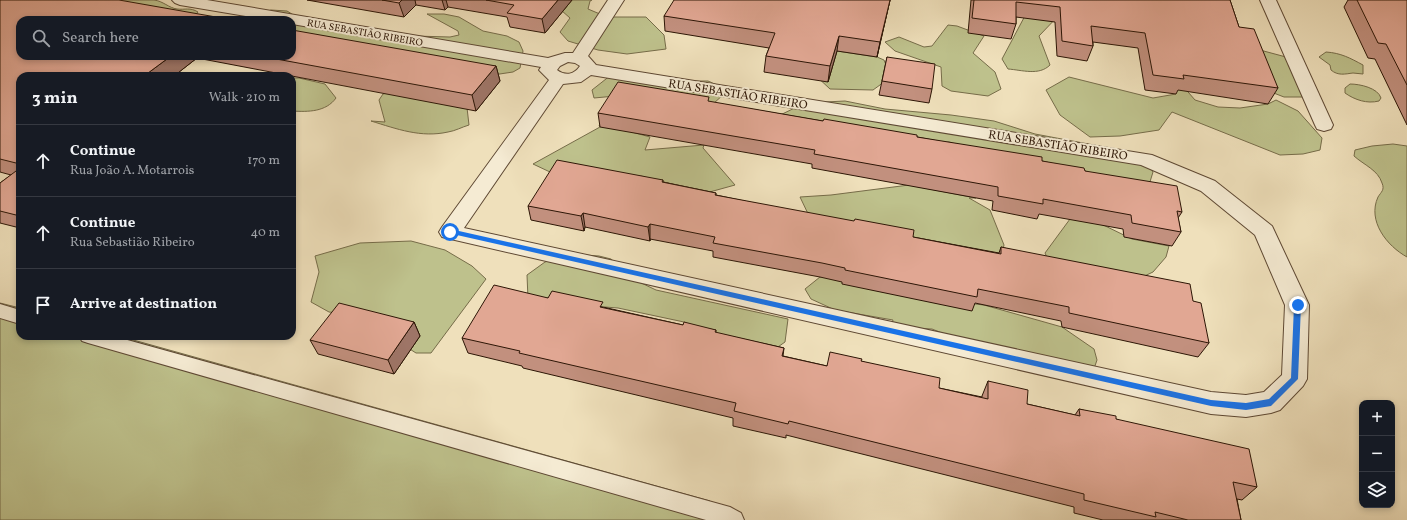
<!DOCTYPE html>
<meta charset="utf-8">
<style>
body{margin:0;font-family:Vollkorn,serif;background:#242831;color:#f1f3f6}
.controls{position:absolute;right:12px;bottom:12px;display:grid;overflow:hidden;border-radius:8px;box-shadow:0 2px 6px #0003}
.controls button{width:36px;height:36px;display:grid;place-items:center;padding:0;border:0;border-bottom:1px solid #363941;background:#171b24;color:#f1f3f6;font:20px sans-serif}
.stop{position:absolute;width:12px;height:12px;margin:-9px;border:3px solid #1a73e8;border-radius:50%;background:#fff}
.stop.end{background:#1a73e8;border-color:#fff;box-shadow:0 1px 4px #0008}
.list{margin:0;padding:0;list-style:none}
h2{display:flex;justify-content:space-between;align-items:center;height:52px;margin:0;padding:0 16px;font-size:17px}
h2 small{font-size:13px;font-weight:400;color:#9ea1a6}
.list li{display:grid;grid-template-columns:26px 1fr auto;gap:12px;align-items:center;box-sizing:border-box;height:72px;padding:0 16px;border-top:1px solid #363941}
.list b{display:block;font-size:15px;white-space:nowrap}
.list p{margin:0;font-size:13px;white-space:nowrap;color:#9ea1a6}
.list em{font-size:13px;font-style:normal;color:#9ea1a6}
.icon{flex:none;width:22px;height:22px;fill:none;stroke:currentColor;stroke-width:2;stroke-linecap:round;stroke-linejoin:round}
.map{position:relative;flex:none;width:1407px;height:520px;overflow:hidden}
.search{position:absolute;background:#171b24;box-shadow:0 2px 6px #0003;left:16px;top:16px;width:280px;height:44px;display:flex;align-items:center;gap:10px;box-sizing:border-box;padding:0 14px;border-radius:12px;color:#9ea1a6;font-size:15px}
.panel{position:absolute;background:#171b24;box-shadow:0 2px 6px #0003;left:16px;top:72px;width:280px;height:268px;border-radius:12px}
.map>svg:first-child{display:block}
.green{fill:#bec18c;stroke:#766c49}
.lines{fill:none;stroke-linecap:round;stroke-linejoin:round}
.service-casing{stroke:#5e4833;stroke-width:2}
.minor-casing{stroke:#5e4833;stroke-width:2}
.service{fill:#f5ebd3;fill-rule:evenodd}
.minor{fill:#f5ebd3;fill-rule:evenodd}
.wall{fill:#c2907e;stroke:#2d1606}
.shaded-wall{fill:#9e7567;stroke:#2d1606}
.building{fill:#e1a793;stroke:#2d1606}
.route{fill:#1a73e8}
.labels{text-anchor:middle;stroke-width:4;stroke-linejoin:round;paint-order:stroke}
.far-street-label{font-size:10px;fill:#2d1606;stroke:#f5ebd3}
.street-label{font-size:12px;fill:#2d1606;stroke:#f5ebd3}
</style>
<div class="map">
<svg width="1407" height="520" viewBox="0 0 1407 520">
<rect width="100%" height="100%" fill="#efe0bb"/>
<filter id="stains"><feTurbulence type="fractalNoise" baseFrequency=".005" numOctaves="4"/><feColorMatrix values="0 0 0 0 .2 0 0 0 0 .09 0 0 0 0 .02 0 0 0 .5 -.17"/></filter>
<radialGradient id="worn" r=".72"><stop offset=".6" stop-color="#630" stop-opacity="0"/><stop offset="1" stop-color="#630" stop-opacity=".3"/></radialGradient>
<!-- green -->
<g class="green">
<path d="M 95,0 C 114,0 135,0 154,0 C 163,1 169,8 177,9 C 185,10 190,7 198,12 L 194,17 Z"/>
<path d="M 557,0 L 592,0 L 590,1 L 588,9 L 607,17 L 646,17 L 664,35 L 666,49 L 627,54 L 598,50 L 568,41 L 560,32 L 570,18 L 553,3 Z"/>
<path d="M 271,10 L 287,11 L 300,19 L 414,36 L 450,37 L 459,35 L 458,31 L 427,14 L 444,14 L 459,17 L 483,31 L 507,36 L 519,42 L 523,51 L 520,68 L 513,72 L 493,75 L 292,38 L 292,20 L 246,20 L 252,16 Z"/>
<path d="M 1027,12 L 1060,14 L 1039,36 L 1050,65 C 1039,76 1022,70 1008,69 L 1002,59 Z"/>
<path d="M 948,25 L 957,26 L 984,36 L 973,53 L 995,72 L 1001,89 L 988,96 L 951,91 L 942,86 L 941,67 L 895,51 L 885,42 L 899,37 L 924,47 L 932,46 Z"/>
<path d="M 797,45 L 877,57 L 884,60 L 891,77 L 873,90 L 830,89 L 815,75 Z"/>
<path d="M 1245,46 L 1286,57 L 1307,97 L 1284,97 L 1266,90 Z"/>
<path d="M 1326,52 C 1341,53 1350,58 1363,65 L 1363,74 C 1360,74 1356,73 1353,73 C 1345,74 1338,76 1331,70 L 1330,65 L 1319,57 Z"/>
<path d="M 611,75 L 677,81 L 708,81 L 724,88 L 724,94 L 713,104 L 626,95 L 594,98 L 592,90 Z"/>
<path d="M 1069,77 L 1153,98 L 1176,94 L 1175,77 L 1195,100 L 1218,107 L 1240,108 L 1268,104 L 1276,100 L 1298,111 L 1322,138 L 1320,150 L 1303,154 L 1280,155 L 1172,112 L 1159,130 L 1120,136 L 1090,137 L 1060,115 L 1046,90 Z"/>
<path d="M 292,78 L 299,78 L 325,84 L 336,98 C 326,112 308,112 292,111 Z"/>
<path d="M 1350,84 C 1360,84 1378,88 1381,98 L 1379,101 C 1367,104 1355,100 1345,93 L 1345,88 Z"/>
<path d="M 405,88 L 466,99 L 469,125 C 462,127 455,131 448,132 C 421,138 397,129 371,121 L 385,122 L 379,100 L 383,94 Z"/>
<path d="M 845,101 L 885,109 L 951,115 L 994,121 L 1035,134 L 1126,151 L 1145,159 L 1153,172 L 1149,185 L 1036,169 L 949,142 L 929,143 L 774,118 L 805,103 Z"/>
<path d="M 599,125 L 610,126 L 650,137 L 645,150 L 704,145 L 703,148 L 735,185 L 706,193 L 641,176 L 567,180 L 533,164 L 600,127 Z"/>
<path d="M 1393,144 L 1407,146 L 1407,257 C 1387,246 1367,221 1378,197 C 1381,192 1385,190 1382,183 C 1378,170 1364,165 1354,156 L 1355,150 L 1372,146 Z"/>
<path d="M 909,185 L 976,198 L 969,198 L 990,210 L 1004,245 L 1002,254 L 811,220 L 800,197 L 831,195 Z"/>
<path d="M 1070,219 L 1095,221 L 1132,239 L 1169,246 L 1166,257 L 1153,272 L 1136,280 L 1049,262 L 1045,253 Z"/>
<path d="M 411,241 L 445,250 L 472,266 L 486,279 L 431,353 L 416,353 L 405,346 L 381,318 L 329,312 L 311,302 L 319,272 L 315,256 L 360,243 Z"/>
<path d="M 571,254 L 599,256 L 611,259 L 635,280 L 656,290 L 788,319 L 785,342 L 775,349 L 733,344 L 684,322 L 618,308 L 605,307 L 552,320 L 528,299 L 527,275 L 545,262 Z"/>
<path d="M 849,270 L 920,298 L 984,305 L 1062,327 L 1094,349 L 1097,360 L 1090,380 L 1037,371 L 932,329 L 891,327 L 893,320 L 835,310 L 811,299 L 805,289 L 820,277 Z"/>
<path d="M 0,303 L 20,308 L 20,336 L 119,336 L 710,501 L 723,520 L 0,520 Z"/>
</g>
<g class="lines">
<!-- service casing -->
<g class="service-casing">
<g id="service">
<path d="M 0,304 L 20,310 L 20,324 L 0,318 Z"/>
<path d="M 79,336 L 113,336 L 730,507 L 741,513 L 744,520 L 706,520 L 88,343 L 82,341 Z"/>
</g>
</g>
<!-- minor casing -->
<g class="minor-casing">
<g id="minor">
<path d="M 172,0 L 207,0 L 548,58 L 565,53 L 573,53 L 608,0 L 624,0 L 588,56 L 596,65 L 1152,155 L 1215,181 L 1272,226 L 1309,305 L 1307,379 L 1303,386 L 1280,410 L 1271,413 L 1246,417 L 1211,414 L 442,237 L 439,232 L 442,227 L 549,80 L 539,70 L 541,67 L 292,24 L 292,20 L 269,20 L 180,5 L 175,3 ZM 568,62 L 575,63 L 580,66 C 574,75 565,76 557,70 L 560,66 ZM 591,75 L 1141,165 L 1201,191 L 1255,235 L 1285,305 L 1282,375 L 1264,392 L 1246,395 L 1211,392 L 464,228 L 563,84 L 581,82 Z"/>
<path d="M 1260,0 L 1276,0 L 1333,125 L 1331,129 L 1324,131 L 1317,129 L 1315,125 Z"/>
</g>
</g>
<!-- service -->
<use href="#service" class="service"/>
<!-- minor -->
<use href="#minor" class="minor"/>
</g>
<!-- wall -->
<g class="wall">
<path d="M 0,0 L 20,56 L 292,56 L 496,66 L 500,81 L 476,111 L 197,58 L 174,76 L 20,76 L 20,228 L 0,223 L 0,183 L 11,175 L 0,172 Z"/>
<path d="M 307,0 L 572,0 L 545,33 L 510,27 L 507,17 L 448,7 L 445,10 L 416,5 L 404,17 Z"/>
<path d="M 890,0 L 877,57 L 837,51 L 828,82 L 764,72 L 766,56 L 769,48 L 665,31 L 664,16 Z"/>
<path d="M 971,0 L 1230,0 L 1239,27 L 1278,88 L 1268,104 L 1178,90 L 1176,94 L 1145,90 L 1138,48 L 1093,42 L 1093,46 L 1087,61 L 1057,56 L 1055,22 L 1016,17 L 1016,24 L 1011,39 L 968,33 Z"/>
<path d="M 1348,0 L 1407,0 L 1407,125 L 1375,59 L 1368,58 L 1344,7 Z"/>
<path d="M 887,57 L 932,89 L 929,103 L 879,95 Z"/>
<path d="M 709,102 L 917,137 L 1042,161 L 1085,171 L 1182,212 L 1178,218 L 1181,232 L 1172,246 L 1124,237 L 1123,229 L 1039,214 L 1037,219 L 992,210 L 993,201 L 812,168 L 812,164 L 600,127 L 598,113 Z"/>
<path d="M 663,180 L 663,182 L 716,193 L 716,195 L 913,237 L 999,253 L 1001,247 L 1193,301 L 1209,343 L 1198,357 L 1062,327 L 1061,321 L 975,303 L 972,311 L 842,284 L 842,282 L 820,277 L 713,257 L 713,251 L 650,239 L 650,241 L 585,227 L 584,231 L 531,220 L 528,206 Z"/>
<path d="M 548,298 L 603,307 L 683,325 L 716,330 L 716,333 L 784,348 L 783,356 L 827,366 L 861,361 L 939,388 L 982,397 L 982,396 L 988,381 L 1027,404 L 1075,415 L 1079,409 L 1116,419 L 1257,487 L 1242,500 L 1237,499 L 1241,520 L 1103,520 L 1074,513 L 1074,507 L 786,435 L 786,438 L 733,426 L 733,418 L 523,368 L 522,366 L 468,353 L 462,338 Z"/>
<path d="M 414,322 L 420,336 L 394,374 L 318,354 L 310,340 Z"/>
</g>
<!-- shaded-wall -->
<g class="shaded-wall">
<path d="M 402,0 L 415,0 L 416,5 L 404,17 L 399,3 Z"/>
<path d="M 442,0 L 446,0 L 448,7 L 445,10 Z"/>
<path d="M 558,0 L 572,0 L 545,33 L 542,19 Z"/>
<path d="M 890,0 L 877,57 L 880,42 Z"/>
<path d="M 839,36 L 837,51 L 828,82 L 830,66 Z"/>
<path d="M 171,56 L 196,56 L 197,58 L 174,76 L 144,76 Z"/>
<path d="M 496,66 L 500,81 L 476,111 L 472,95 Z"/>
<path d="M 583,213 L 585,227 L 584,231 L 581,216 Z"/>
<path d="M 650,224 L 650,241 L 648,227 Z"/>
<path d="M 414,322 L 420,336 L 394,374 L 388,360 Z"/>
</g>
<!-- building -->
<g class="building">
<path d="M 0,0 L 119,0 L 233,20 L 20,20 L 20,56 L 171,56 L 144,76 L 20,76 L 20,164 L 0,159 Z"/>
<path d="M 382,0 L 402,0 L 399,3 Z"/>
<path d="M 486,0 L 558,0 L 542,19 L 507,13 L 514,5 Z"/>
<path d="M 674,0 L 890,0 L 880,42 L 839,36 L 830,66 L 766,56 L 775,33 L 664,16 Z"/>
<path d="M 974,0 L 1230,0 L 1239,27 L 1254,29 L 1278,88 L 1183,75 L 1184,79 L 1153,75 L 1145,33 L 1091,26 L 1093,46 L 1062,41 L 1060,7 L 1016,2 L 1016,24 L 972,18 Z"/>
<path d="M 1357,0 L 1407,0 L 1407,85 L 1386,44 L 1378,43 Z"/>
<path d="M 292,30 L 496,66 L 472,95 L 260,56 L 292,56 Z"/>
<path d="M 887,57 L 935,64 L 932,89 L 882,81 Z"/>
<path d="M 618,82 L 709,97 L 708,101 L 823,121 L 824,119 L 917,135 L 917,137 L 1042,157 L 1042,161 L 1084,168 L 1085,171 L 1177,186 L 1182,212 L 1177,211 L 1181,232 L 1132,223 L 1131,215 L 1043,199 L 1043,204 L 998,196 L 998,187 L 814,154 L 815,150 L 598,113 Z"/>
<path d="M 557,160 L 663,180 L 662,182 L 716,193 L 715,195 L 854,221 L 855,219 L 914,230 L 913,237 L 1001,254 L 1001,247 L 1190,284 L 1193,301 L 1201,303 L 1209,343 L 1069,313 L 1069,307 L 978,289 L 977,297 L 845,270 L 845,268 L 822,263 L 713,243 L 715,237 L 650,224 L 648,227 L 583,213 L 581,216 L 528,206 Z"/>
<path d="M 20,168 L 20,216 L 0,211 L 0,183 Z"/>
<path d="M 494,285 L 548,298 L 552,291 L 603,302 L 600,307 L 683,325 L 684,322 L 716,330 L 715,332 L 784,348 L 782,356 L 827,366 L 830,352 L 862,359 L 861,361 L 940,378 L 939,388 L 988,399 L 988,381 L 1028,390 L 1027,404 L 1080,416 L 1079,409 L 1116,416 L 1116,419 L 1249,449 L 1257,487 L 1233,482 L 1241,520 L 1188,520 L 1155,512 L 1156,517 L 1084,500 L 1084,494 L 789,421 L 788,424 L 734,411 L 736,403 L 519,353 L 520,351 L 462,338 Z"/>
<path d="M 339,303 L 414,322 L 388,360 L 310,340 Z"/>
</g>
<!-- route -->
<path class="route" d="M 450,229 L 1211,400 L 1246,403 L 1269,399 L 1291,378 L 1294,305 L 1298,303 L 1301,305 L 1298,379 L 1271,406 L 1246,410 L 1211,406 L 448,233 L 447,232 Z"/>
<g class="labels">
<!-- far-street labels -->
<g class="far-street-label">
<text transform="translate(365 32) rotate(10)" y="4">RUA SEBASTIÃO RIBEIRO</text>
</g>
<!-- street labels -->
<g class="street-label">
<text transform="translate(738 94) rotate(9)" y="4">RUA SEBASTIÃO RIBEIRO</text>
<text transform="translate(1058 145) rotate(9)" y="4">RUA SEBASTIÃO RIBEIRO</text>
</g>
</g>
<rect width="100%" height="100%" filter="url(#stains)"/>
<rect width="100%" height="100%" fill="url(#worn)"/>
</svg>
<div class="controls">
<button>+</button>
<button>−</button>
<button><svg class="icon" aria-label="layers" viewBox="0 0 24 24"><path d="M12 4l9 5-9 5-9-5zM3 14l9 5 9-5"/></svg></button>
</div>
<div class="stop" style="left:450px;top:232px"></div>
<div class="stop end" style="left:1298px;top:305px"></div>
<div class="search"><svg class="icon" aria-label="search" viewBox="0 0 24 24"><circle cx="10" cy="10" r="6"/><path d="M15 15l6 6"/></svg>Search here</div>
<section class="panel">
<h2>3 min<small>Walk · 210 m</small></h2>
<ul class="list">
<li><svg class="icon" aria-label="ahead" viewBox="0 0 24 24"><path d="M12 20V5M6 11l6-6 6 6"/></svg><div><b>Continue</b><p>Rua João A. Motarrois</p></div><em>170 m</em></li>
<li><svg class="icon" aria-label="ahead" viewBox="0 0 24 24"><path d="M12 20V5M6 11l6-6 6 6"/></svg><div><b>Continue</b><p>Rua Sebastião Ribeiro</p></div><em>40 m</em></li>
<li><svg class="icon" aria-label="arrive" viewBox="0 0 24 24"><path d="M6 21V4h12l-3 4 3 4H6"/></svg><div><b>Arrive at destination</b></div></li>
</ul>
</section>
</div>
